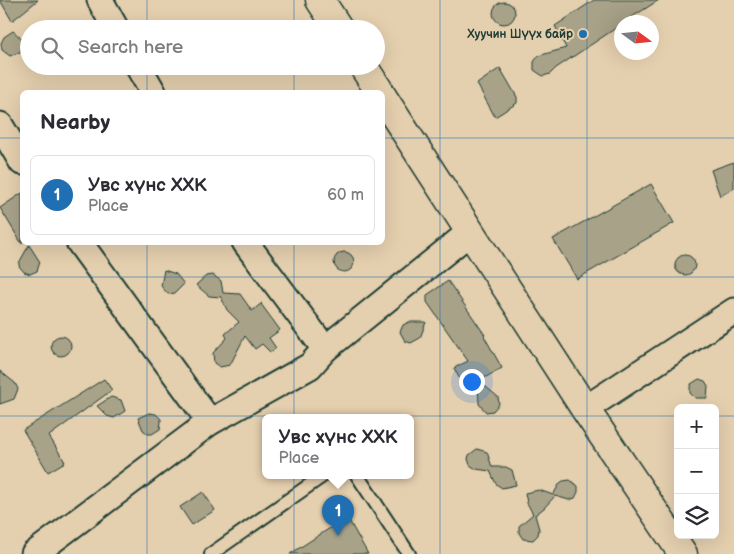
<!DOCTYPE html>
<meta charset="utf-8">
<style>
body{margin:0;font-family:"Balsamiq Sans",sans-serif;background:#f2f2f3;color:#2b2b33}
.controls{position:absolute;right:15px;bottom:15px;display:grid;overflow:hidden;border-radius:8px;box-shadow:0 5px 20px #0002}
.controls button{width:45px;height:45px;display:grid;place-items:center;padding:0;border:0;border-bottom:1px solid #e1e1e2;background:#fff;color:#2b2b33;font:25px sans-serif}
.compass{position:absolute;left:614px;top:15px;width:45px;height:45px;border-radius:50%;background:#fff;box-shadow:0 5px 20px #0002;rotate:105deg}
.you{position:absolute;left:471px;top:381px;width:18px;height:18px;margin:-12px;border:4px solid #fff;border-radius:50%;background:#1a73e8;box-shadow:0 0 0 8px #1a73e833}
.badge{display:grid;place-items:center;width:32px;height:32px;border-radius:50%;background:#1f6fb2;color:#fff;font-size:16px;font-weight:700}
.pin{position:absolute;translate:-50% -41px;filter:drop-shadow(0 1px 2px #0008)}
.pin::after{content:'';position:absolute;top:26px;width:18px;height:15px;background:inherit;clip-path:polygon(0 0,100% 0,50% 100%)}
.popup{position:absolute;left:262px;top:414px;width:152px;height:65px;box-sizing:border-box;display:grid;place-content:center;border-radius:8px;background:#fff;filter:drop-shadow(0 1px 4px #0005);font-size:16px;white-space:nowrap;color:#7c7c81}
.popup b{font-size:19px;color:#2b2b33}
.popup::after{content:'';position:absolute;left:50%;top:100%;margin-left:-10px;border:10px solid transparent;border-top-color:#fff}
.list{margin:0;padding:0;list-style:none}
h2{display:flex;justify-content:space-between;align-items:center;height:65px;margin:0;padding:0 20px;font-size:21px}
h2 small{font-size:16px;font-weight:400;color:#7c7c81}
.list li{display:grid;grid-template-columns:32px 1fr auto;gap:15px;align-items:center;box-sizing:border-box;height:80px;margin:0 10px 10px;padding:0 10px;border:1px solid #e1e1e2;border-radius:8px}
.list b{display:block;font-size:19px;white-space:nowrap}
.list p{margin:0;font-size:16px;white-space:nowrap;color:#7c7c81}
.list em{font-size:16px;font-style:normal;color:#7c7c81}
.icon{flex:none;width:28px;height:28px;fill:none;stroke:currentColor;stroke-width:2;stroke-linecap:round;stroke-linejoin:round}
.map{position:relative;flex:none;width:734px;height:554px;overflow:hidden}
.search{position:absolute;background:#fff;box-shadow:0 5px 20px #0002;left:20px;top:20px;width:365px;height:55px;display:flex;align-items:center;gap:12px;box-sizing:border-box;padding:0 18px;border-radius:28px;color:#7c7c81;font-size:19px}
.panel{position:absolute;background:#fff;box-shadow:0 5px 20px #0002;left:20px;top:90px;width:365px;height:155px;border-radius:8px}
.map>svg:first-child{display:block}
.building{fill:#a8a289;stroke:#1f3d34}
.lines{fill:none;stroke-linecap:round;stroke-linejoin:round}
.lane-casing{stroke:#1f3d34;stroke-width:16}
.street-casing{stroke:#1f3d34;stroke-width:29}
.secondary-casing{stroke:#1f3d34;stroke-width:31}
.lane{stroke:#e4cfae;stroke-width:12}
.street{stroke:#e4cfae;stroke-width:25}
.secondary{stroke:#e4cfae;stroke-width:28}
.grid{fill:none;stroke:#1f6fb2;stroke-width:1;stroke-opacity:0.55}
.poi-dot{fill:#1f6fb2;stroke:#e4cfae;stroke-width:2}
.labels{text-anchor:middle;stroke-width:4;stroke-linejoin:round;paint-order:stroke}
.poi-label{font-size:12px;font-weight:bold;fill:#1f3d34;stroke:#e4cfae;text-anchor:end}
</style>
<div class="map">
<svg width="734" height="554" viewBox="0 0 734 554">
<rect width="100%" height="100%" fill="#e4cfae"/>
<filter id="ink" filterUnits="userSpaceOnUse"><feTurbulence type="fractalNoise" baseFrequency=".02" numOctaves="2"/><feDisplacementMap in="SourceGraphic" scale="10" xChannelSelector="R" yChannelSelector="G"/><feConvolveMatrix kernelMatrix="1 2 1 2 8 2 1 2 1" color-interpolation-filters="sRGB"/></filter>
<g filter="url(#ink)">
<!-- building -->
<g class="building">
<path d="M 0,0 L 38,0 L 12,21 Z"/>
<path d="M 594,0 L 659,0 L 624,22 L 622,22 L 622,24 L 556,68 L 550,74 L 543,76 L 534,70 L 534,62 L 538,56 L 566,48 L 555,26 Z"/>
<circle cx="504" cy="13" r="11"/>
<path d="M 13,31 L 21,38 L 23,45 L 20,52 L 10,56 L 2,50 L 1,43 L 4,37 Z"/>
<path d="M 500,68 L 517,97 L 517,103 L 495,117 L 477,84 Z"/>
<path d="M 734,162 L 734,188 L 720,196 L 711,170 Z"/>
<path d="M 651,184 L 674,223 L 577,279 L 553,239 Z"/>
<path d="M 22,193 L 22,244 L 0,208 Z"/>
<path d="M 29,245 L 40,262 L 37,271 L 30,274 L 24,272 L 19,266 L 19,263 Z"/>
<circle cx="344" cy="262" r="10"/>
<circle cx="685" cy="265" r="10"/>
<path d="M 164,270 L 176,274 L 184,284 L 175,293 L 168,294 L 161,286 Z"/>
<path d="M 213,275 L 221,281 L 223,293 L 240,294 L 252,311 L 262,303 L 261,304 L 280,330 L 269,338 L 276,348 L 271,353 L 262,344 L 255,349 L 245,336 L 230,365 L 220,367 L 214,363 L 213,353 L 227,338 L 225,334 L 239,322 L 227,310 L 221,297 L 209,296 L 196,285 L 206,276 Z"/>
<path d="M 448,281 L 485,335 L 484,336 L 502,368 L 479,381 L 498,397 L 499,404 L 493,411 L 486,412 L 479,404 L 478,382 L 465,389 L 454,368 L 468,361 L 427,302 L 427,295 Z"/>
<path d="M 409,322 L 426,322 L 420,338 L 411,343 L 405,341 L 400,332 L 403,325 Z"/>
<circle cx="61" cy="346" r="10"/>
<path d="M 0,371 L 15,383 L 18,389 L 14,399 L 0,404 Z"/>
<path d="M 104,379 L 112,390 L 49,436 L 65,462 L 48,472 L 23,430 Z"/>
<path d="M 699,379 L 705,381 L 708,386 L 707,398 L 695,398 L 690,393 L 690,387 L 691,384 Z"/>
<path d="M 111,397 L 121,400 L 125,411 L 114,418 L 107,416 L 97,406 Z"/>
<path d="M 149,413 L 156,414 L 161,419 L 161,422 L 160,429 L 152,434 L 148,434 L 143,430 L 138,418 Z"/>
<path d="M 477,449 L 487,452 L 492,467 L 506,467 L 512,470 L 516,485 L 502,488 L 496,484 L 490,471 L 476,469 L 470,465 L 468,459 L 469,455 Z"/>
<path d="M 570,480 L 578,486 L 578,492 L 575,498 L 569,500 L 555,496 L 544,508 L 535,515 L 539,529 L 538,535 L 533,540 L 523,539 L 519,533 L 519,526 L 533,514 L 527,503 L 525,493 L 539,490 L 553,495 L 560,483 L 563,481 Z"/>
<path d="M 203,492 L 215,510 L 192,525 L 180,507 Z"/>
<path d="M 347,517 L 368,554 L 290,554 Z"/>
</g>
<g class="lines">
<!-- lane casing -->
<g class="lane-casing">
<g id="lane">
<path d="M 357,475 L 409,554"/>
<path d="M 211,554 L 324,475"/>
</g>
</g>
<!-- street casing -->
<g class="street-casing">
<g id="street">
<path d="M 100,0 L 116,29"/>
<path d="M 138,66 L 153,92"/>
<path d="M 0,125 L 22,162"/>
<path d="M 79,242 L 210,422"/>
<path d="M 245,242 L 325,349"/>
<path d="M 585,409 L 734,311"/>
<path d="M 34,554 L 210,422 L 310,366 L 325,349 L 470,232"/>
</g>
</g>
<!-- secondary casing -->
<g class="secondary-casing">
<g id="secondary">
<path d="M 320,0 L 339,29"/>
<path d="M 363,66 L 380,92"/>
<path d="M 382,96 L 585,409 L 683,554"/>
</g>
</g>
<!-- lane -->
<use href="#lane" class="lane"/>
<!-- street -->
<use href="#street" class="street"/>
<!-- secondary -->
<use href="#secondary" class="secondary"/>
</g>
</g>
<!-- grid -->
<path class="grid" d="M 147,0 L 147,29M 294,0 L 294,29M 440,0 L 440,554M 587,0 L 587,554M 147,66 L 147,92M 294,66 L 294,92M 0,138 L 22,138M 382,138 L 734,138M 147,242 L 147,554M 294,242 L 294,554M 0,277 L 734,277M 0,416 L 678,416M 715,416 L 734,416"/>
<!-- markers -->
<circle class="poi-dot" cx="583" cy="34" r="5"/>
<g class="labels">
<!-- poi labels -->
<g class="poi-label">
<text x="573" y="38">Хуучин Шүүх байр</text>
</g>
</g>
</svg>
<div class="controls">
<button>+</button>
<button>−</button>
<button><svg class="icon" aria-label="layers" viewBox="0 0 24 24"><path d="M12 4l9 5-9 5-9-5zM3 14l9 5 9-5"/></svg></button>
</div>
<svg class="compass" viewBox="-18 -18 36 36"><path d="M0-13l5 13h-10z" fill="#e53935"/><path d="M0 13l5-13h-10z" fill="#7c7c81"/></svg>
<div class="you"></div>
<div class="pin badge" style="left:338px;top:536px">1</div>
<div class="popup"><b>Увс хүнс ХХК</b>Place</div>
<div class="search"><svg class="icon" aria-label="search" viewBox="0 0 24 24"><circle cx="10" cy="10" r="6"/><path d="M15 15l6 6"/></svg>Search here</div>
<section class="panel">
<h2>Nearby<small></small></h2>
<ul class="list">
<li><span class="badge">1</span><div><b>Увс хүнс ХХК</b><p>Place</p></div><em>60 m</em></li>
</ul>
</section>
</div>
